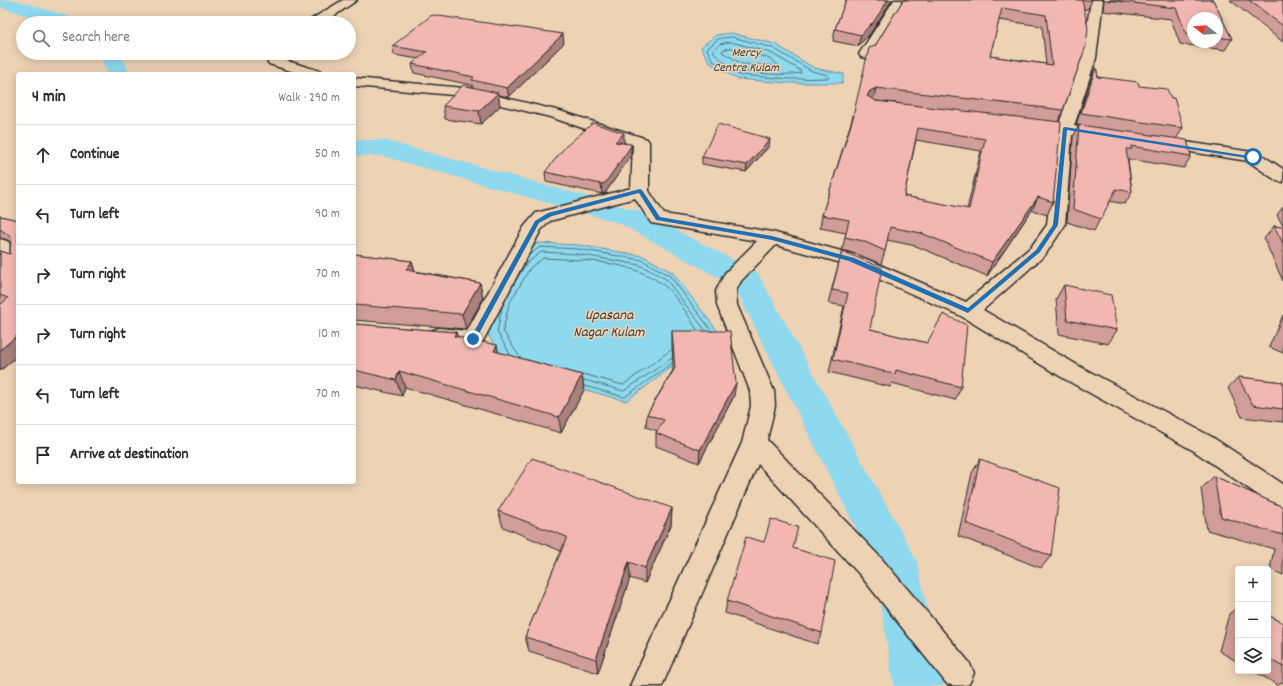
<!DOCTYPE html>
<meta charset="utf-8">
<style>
body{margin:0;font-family:Dekko,sans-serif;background:#f2f2f3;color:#2b2b33}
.controls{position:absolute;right:12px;bottom:12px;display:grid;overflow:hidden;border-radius:4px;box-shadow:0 2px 10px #0003}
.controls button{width:36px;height:36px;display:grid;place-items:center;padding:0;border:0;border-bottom:1px solid #e1e1e2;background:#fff;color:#2b2b33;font:20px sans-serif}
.compass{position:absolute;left:1187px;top:12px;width:36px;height:36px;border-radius:50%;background:#fff;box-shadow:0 2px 10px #0003;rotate:287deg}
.stop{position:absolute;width:12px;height:12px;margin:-9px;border:3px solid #1f6fb2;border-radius:50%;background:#fff}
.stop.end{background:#1f6fb2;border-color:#fff;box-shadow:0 1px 4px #0008}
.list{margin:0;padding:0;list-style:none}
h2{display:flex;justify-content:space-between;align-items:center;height:52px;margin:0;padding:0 16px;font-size:17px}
h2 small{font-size:13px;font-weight:400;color:#7c7c81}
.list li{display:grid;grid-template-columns:26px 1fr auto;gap:12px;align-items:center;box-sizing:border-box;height:60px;padding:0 16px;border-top:1px solid #e1e1e2}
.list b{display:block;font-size:15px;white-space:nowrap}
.list em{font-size:13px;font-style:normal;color:#7c7c81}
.icon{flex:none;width:22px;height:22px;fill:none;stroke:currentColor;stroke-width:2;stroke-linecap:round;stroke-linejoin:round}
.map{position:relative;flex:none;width:1283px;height:686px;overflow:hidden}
.search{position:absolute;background:#fff;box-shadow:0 2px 10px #0003;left:16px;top:16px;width:340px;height:44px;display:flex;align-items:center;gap:10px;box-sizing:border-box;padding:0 14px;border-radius:22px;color:#7c7c81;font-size:15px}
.panel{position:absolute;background:#fff;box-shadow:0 2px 10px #0003;left:16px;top:72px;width:340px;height:412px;border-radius:4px}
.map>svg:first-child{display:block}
.water{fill:#8ed9ee;stroke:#6693a0}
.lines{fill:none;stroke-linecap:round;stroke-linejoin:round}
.shore{stroke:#537179;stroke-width:1}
.canal{fill:#8ed9ee;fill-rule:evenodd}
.minor-casing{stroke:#2b2b2b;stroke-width:3}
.minor{fill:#edd2b4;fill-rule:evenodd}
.wall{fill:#d09d98;stroke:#2b2b2b;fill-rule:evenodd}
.shaded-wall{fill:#a9807c;stroke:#2b2b2b}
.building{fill:#f2b7b1;stroke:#2b2b2b;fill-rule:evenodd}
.route{fill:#1f6fb2}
.labels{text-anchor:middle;stroke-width:3;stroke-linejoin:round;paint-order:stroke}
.far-water-label{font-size:13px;font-style:italic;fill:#3a4548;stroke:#edd2b4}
.water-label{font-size:15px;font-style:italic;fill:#3a4548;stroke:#edd2b4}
</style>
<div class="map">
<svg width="1283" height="686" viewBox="0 0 1283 686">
<rect width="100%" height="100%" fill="#edd2b4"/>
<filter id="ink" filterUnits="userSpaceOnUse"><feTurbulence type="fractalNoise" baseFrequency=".025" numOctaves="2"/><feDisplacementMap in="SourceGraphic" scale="8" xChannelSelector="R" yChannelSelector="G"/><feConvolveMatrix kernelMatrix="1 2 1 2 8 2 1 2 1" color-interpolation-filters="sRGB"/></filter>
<g filter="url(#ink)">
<!-- water -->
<g class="water">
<path d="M 731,33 L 775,44 L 814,68 L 844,74 L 842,83 L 790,83 L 737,79 L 710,63 L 701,47 L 716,35 Z"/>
<path d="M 538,243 L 578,245 L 643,256 L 672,272 L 719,333 L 626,401 L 509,369 L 487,333 L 494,299 L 519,258 Z"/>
</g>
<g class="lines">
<!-- shore -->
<g class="shore">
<path d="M 732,37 L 773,48 L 812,71 L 828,75 L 829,78 L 790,79 L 739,75 L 713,61 L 707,49 L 718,39 Z"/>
<path d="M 731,42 L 771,53 L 800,70 L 801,73 C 785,76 753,74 738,69 C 728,66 719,59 713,51 L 720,44 Z"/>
<path d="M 731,48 C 741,51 774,56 778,66 L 742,64 L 722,52 L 723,50 Z"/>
<path d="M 529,255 L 540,247 L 578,249 L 642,260 L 670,276 L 711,330"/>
<path d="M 514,283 L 526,264 L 541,252 L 577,254 L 640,265 L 666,279 L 705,330"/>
<path d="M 502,308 L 497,332 L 510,354"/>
<path d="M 519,356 L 503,331 L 509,304 L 530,268 L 543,258 C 581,260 630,260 662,284 C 676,294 688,315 697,330"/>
<path d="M 583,374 L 623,385 L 671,350"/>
<path d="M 584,380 L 624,391 L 672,358"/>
<path d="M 584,386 L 625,397 L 672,363"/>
</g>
<!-- canal -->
<g class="canal">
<path d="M 0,0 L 16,0 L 77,19 L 80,23 L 50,23 L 0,7 Z"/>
<path d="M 98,53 L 120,53 L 130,74 L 108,74 Z"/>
<path d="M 354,140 L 383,140 L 639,211 L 757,272 L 910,548 L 917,562 L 944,686 L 894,686 L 874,564 L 734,286 L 619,223 L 382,156 L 354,156 Z"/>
</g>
<!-- minor casing -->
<g class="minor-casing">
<g id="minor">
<path d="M 343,0 L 357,0 L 324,23 L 309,23 L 310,20 Z"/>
<path d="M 894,0 L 906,0 L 871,57 L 866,58 L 861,57 L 859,54 Z"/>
<path d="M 1091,0 L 1103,0 L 1096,58 L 1074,126 L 1111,132 L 1113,135 L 1111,138 L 1105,140 L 1072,135 L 1065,225 L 1045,255 L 983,310 L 1079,366 L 1212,437 L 1283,484 L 1283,509 L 1274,506 L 1194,451 L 1063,378 L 961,316 L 845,264 L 776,245 L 741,281 L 736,291 L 737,305 L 774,391 L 775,406 L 767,440 L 881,558 L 969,662 L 974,673 L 969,684 C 962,686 954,686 947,684 L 861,576 L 758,464 L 662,686 L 630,686 L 742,443 L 751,406 L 750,391 L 717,305 L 716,291 L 725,273 L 757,241 L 651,223 L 635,198 L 550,221 L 541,230 L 481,345 C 466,349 446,346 431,341 L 428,336 L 431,331 L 439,328 L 467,331 L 524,227 L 536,213 L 631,188 L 633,145 L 550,117 L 464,96 L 354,86 L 354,78 L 464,88 L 560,111 L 647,139 L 649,142 L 649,191 L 664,214 L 772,232 L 859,256 L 966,302 L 1031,247 L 1047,225 L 1057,133 L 1025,128 L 1023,125 L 1025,122 L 1031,120 L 1059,124 L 1082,58 Z"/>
<path d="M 267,53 L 281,53 L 281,59 L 320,71 L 322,74 L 300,74 L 269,64 L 267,61 Z"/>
<path d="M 1159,138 L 1259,153 L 1283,169 L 1283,182 L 1277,181 L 1248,161 L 1153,146 L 1151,143 L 1153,140 Z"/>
<path d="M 0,239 L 7,241 L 18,249 L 18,264 L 11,262 L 0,254 Z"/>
</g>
</g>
<!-- minor -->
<use href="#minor" class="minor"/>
</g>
<!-- wall -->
<g class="wall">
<path d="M 846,0 L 892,0 L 868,37 L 869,35 L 858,46 L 833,41 L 835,29 Z"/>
<path d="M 903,0 L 1092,0 L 1088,9 L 1084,9 L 1063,110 L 1058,122 L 1053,202 L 1047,215 L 1032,210 L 987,276 L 916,246 L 887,240 L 885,251 L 881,264 L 859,255 L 842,250 L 846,233 L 820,228 L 822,215 L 875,46 ZM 999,20 L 1042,26 L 1046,64 L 990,56 ZM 875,101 L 903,104 L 876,101 ZM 916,140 L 981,151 L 967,209 L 904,196 Z"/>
<path d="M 1104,0 L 1213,0 L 1232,39 L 1225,50 L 1180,44 L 1171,19 L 1103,11 ZM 1193,18 L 1217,18 L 1217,42 L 1193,42 Z"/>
<path d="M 1230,0 L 1283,0 L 1283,42 Z"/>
<path d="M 564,43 L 509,97 L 498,95 L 500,106 L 481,124 L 445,119 L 443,106 L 473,87 L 472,85 L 414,73 L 412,64 L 419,59 L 394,55 L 392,46 Z"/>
<path d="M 1096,67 L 1098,77 L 1139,86 L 1183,128 L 1176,139 L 1191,156 L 1184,168 L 1128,159 L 1132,192 L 1125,204 L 1109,201 L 1094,231 L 1067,222 L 1073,137 L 1079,125 L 1076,125 L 1091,78 Z"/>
<path d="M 624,143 L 631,156 L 605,193 L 602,194 L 546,182 L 545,172 Z"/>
<path d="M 769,146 L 746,172 L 702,164 L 702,157 Z"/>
<path d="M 1283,207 L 1283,226 L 1277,215 Z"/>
<path d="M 0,216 L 18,220 L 18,355 L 0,371 L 1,304 L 0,304 L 0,251 L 10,254 L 10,242 L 8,240 L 0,238 Z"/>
<path d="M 1274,226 L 1283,227 L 1283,281 L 1264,239 Z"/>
<path d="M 842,251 L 870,329 L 927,343 L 961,387 L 955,400 L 892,383 L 890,387 L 829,372 L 844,306 L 828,303 Z"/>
<path d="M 354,254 L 412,261 L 415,271 L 480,283 L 483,299 L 466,329 L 354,320 Z"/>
<path d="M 1064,285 L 1117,330 L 1108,344 L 1059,334 L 1056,299 Z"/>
<path d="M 1283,315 L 1283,353 L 1269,347 Z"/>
<path d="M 354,324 L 456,332 L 457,336 L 498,352 L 582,375 L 584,390 L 561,433 L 405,387 L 402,396 L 354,385 Z"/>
<path d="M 672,331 L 734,396 L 699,463 L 656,446 L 656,433 L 657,431 L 646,427 L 647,414 L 673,370 L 672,345 Z"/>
<path d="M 1238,377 L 1283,382 L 1283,422 L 1242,417 L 1228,388 Z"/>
<path d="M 980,459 L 1051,556 L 1041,568 L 958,536 L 972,473 Z"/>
<path d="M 1214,476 L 1283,507 L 1283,575 L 1270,569 L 1274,549 L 1207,530 L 1201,489 Z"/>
<path d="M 672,508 L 671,525 L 645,583 L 630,578 L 598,673 L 529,651 L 525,637 L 561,551 L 503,527 L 498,511 Z"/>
<path d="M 764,542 L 793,548 L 822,633 L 817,644 L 725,613 L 727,601 Z"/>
<path d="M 1238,607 L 1238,662 L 1219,651 L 1229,614 Z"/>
<path d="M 1268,615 L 1283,623 L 1283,682 L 1278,685 L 1254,671 L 1268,671 Z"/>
</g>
<!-- shaded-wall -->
<g class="shaded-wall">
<path d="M 888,0 L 892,0 L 868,37 L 869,35 L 858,46 L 861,35 Z"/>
<path d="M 563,34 L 564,43 L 509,97 L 507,88 Z"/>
<path d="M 876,88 L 873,101 L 867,96 L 870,91 Z"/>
<path d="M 498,93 L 500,106 L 481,124 L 479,111 Z"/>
<path d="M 624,133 L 624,144 L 615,142 Z"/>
<path d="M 770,139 L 769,146 L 746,172 L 747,165 Z"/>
<path d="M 631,144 L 631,156 L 605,193 L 602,194 L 601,184 Z"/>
<path d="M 1038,197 L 1032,210 L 987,276 L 992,262 Z"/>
<path d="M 412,261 L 416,277 L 406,270 Z"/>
<path d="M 480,283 L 483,299 L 466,329 L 462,314 Z"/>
<path d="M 456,332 L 460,348 L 454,336 Z"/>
<path d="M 18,335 L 18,355 L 0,371 L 0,350 Z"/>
<path d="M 497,345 L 500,361 L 494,351 Z"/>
<path d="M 399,371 L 405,387 L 402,396 L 396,380 Z"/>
<path d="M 582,375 L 584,390 L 561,433 L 559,417 Z"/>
<path d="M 736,383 L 734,396 L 699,463 L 700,450 Z"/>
<path d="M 672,508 L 671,525 L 645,583 L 645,568 Z"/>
<path d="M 629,562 L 630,578 L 598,673 L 596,659 Z"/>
</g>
<!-- building -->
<g class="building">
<path d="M 846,0 L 888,0 L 871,26 L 872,23 L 861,35 L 835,29 Z"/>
<path d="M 903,0 L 1082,0 L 1088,28 L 1086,46 L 1063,110 L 876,88 L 870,91 L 867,96 L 876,101 L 1061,122 L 1053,202 L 1038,197 L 992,262 L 921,233 L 890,227 L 885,251 L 863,241 L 845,237 L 849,220 L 822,215 L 854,115 L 853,116 L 869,48 L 875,46 ZM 1002,8 L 1046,15 L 1052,65 L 990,56 ZM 918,128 L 985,139 L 969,209 L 904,196 Z"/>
<path d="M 1108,0 L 1213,0 L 1232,39 L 1217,37 L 1217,18 L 1193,18 L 1193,34 L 1186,33 L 1176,8 Z"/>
<path d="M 1249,0 L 1283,0 L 1283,26 Z"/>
<path d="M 432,15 L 563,34 L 507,88 L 472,80 L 474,77 L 412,64 L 427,52 L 392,46 Z"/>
<path d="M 1096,67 L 1098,77 L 1138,82 L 1139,86 L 1167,89 L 1171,98 L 1174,98 L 1183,128 L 1081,113 Z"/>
<path d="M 463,85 L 498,93 L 479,111 L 443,106 Z"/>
<path d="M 593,123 L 624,133 L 615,142 L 631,144 L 631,146 L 605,183 L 601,184 L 545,172 L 565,147 Z"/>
<path d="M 718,124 L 770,139 L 747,165 L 702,157 Z"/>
<path d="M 1079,125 L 1187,140 L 1191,156 L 1131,146 L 1132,149 L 1126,149 L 1132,192 L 1116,189 L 1101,219 L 1073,209 Z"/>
<path d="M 0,216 L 18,220 L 18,335 L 0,350 L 0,305 L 8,298 L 0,295 L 0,251 L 10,254 L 11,237 L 0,229 Z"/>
<path d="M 1274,226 L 1283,227 L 1283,243 Z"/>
<path d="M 842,251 L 882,268 L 870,329 L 927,343 L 943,314 L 967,325 L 961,387 L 896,370 L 895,374 L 833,359 L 848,293 L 832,290 Z"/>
<path d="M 354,254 L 412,261 L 406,270 L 480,283 L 462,314 L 354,305 Z"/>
<path d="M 1064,285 L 1111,295 L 1117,330 L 1067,320 Z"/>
<path d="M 354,324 L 456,332 L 454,336 L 497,345 L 494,351 L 582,375 L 559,417 L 399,371 L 396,380 L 354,370 Z"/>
<path d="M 672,331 L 730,331 L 736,383 L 700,450 L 656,433 L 664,420 L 647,414 L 675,368 Z"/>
<path d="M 1238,377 L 1283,382 L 1283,409 L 1253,405 Z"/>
<path d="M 532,458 L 672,508 L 645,568 L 629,562 L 596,659 L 525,637 L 567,537 L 498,511 Z"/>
<path d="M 980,459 L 1060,488 L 1051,556 L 966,523 Z"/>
<path d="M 1214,476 L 1283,507 L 1283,535 L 1221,517 Z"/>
<path d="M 771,519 L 798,527 L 793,548 L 835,561 L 822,633 L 727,601 L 746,537 L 764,542 Z"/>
<path d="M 1268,615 L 1283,623 L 1283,667 L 1268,658 Z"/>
<path d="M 1238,627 L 1238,641 L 1235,640 Z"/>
</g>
</g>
<!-- route -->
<path class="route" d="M 1065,127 L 1255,157 L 1253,159 L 1067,130 L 1058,225 L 1040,252 L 968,313 L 849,261 L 772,240 L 656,220 L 639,193 L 552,216 L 539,223 L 475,341 L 473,342 L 470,339 L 535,221 L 548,213 L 640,189 L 642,190 L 660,217 L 772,236 L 854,258 L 968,308 L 1036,250 L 1053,225 L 1063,128 Z"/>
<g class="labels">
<!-- far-water labels -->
<g class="far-water-label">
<text x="746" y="56">Mercy<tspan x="746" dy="15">Centre Kulam</tspan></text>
</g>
<!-- water labels -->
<g class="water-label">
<text x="609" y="319">Upasana<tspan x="609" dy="17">Nagar Kulam</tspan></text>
</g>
</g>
</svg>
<div class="controls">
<button>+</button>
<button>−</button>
<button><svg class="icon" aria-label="layers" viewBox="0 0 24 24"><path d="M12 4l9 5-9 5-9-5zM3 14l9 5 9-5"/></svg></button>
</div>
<svg class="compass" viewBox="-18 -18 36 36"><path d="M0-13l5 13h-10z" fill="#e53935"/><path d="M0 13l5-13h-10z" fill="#7c7c81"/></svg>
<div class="stop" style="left:1253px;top:157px"></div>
<div class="stop end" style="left:473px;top:339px"></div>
<div class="search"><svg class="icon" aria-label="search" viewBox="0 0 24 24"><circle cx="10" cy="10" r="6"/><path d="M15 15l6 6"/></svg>Search here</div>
<section class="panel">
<h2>4 min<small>Walk · 290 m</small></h2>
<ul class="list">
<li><svg class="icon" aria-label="ahead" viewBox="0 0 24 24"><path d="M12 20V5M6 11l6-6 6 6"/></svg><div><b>Continue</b></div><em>50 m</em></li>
<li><svg class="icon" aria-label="left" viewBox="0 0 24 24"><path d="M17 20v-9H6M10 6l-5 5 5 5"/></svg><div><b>Turn left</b></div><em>90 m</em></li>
<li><svg class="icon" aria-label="right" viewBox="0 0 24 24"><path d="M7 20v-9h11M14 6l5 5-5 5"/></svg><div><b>Turn right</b></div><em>70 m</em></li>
<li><svg class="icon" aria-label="right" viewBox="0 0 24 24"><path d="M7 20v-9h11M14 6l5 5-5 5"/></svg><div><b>Turn right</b></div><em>10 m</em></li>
<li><svg class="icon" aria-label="left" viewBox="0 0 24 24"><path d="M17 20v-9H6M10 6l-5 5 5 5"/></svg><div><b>Turn left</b></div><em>70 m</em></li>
<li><svg class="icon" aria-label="arrive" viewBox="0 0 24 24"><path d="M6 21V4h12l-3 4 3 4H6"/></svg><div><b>Arrive at destination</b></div></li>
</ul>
</section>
</div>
